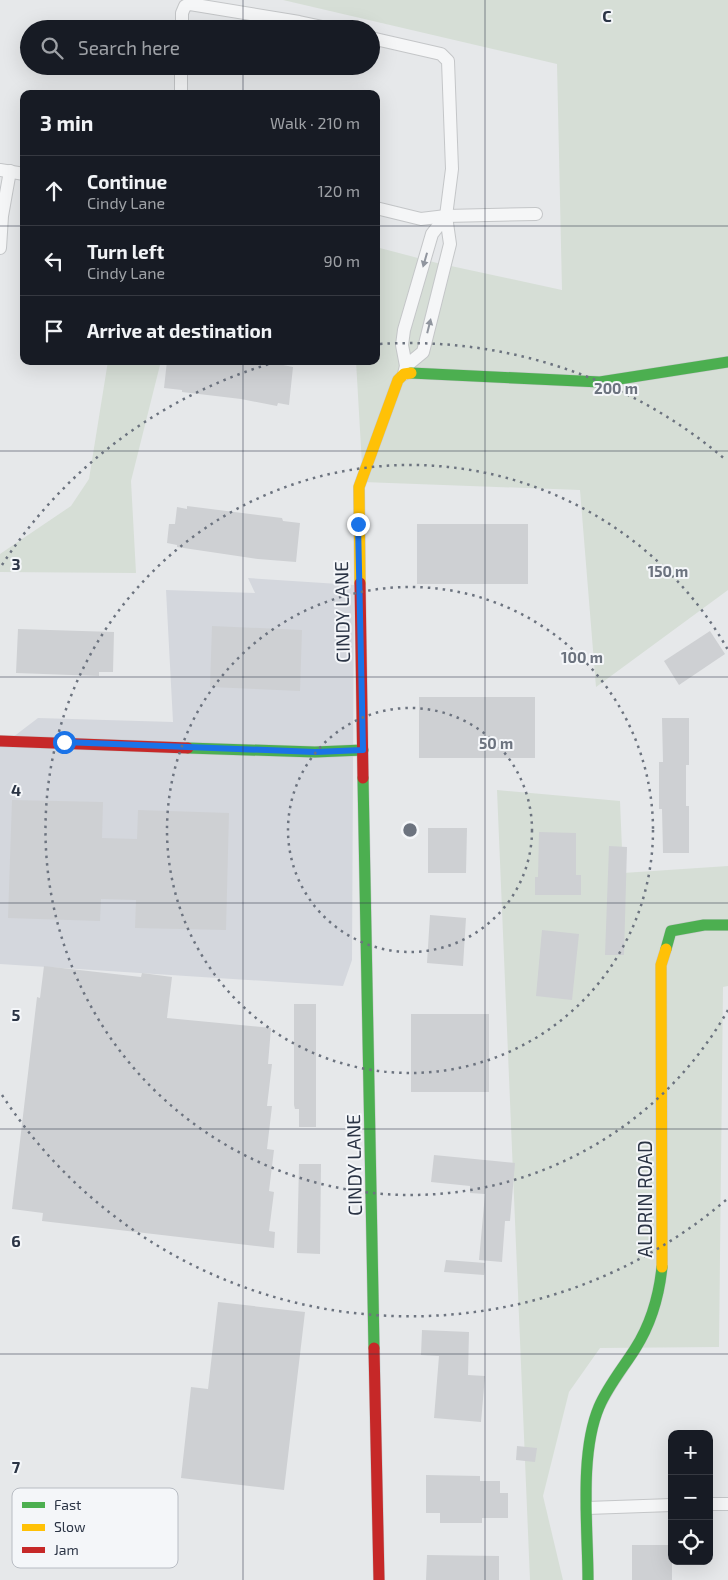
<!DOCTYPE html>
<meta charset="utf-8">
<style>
body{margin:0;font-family:"Exo 2",sans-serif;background:#20242c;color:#f1f3f6}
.controls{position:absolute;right:15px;bottom:15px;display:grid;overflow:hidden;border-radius:10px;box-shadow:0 5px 20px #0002}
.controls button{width:45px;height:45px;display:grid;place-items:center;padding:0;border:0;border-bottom:1px solid #363941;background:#171b24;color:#f1f3f6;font:25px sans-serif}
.stop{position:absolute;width:15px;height:15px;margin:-11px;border:4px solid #1a73e8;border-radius:50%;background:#fff}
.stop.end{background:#1a73e8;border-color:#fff;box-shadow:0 1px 5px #0008}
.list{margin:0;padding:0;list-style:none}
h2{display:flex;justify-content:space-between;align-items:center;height:65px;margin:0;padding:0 20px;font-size:21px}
h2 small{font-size:16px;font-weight:400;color:#9ea1a6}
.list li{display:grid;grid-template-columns:32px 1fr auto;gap:15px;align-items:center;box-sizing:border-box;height:70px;padding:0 20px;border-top:1px solid #363941}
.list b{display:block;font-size:19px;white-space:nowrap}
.list p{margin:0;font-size:16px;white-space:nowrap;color:#9ea1a6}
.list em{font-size:16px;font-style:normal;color:#9ea1a6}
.icon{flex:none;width:28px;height:28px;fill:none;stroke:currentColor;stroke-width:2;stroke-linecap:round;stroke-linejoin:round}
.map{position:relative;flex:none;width:728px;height:1580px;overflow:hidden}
.search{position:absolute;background:#171b24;box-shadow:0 5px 20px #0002;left:20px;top:20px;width:360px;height:55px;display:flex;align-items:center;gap:12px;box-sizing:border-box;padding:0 18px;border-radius:28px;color:#9ea1a6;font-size:19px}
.panel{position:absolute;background:#171b24;box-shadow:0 5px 20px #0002;left:20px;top:90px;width:360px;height:275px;border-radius:10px}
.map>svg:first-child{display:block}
.built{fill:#d4d7dd}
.green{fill:#d6ded6}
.building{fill:#ced0d3}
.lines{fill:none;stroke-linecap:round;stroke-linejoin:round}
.street-casing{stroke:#c4c6c8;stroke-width:14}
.fast-casing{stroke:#c4c6c8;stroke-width:12}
.slow-casing{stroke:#c4c6c8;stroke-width:12}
.jam-casing{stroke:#c4c6c8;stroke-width:12}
.street{stroke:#f5f6f7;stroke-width:12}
.fast{stroke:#4caf50;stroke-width:11}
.slow{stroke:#ffc107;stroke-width:11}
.jam{stroke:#c62828;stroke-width:11}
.oneway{fill:#90959e}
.route{stroke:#1a73e8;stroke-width:6}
.grid{fill:none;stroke:#2b3445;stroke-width:1;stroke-opacity:0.55}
.ring{fill:none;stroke:#6c737f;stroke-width:2.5;stroke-dasharray:2.5 5}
.labels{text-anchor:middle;stroke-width:4;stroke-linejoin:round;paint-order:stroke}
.street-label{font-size:19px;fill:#2b3445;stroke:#f4f6f9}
.key{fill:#f4f6f9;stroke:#b8bcc3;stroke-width:1}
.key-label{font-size:14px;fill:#2b3445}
.grid-label{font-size:16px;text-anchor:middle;font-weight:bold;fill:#2b3445;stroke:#f4f6f9;stroke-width:4;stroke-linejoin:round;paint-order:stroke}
.centre{fill:#6c737f;stroke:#f4f6f9;stroke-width:2.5}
.ring-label{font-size:15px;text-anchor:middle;font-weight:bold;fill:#6c737f;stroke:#f4f6f9;stroke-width:4;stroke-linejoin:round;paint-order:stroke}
</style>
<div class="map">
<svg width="728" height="1580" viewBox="0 0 728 1580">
<rect width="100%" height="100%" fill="#e6e8ea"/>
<!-- built -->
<path class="built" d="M 248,578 L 354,585 L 352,960 L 343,986 L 0,964 L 0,747 L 38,718 L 173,722 L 166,590 L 255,593 Z"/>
<!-- green -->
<g class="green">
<path d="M 283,0 L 728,0 L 728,590 L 596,687 L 580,490 L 363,482 L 356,361 L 376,361 L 376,247 L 437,263 L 562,290 L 557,64 Z"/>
<path d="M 108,361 L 161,361 L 131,481 L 136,573 L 0,572 L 0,554 L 71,506 L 89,479 Z"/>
<path d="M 497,790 L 620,801 L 623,873 L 728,866 L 728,986 L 723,987 L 719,1347 L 600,1348 L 569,1392 L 543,1496 L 563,1580 L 530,1580 Z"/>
</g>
<!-- building -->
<g class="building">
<path d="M 167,361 L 272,361 L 283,363 L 283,365 L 293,367 L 289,405 L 278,403 L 277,406 L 241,399 L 182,392 L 182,390 L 164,388 Z"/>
<path d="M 187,506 L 282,518 L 283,521 L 300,523 L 296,562 L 258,559 L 177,547 L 177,545 L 167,543 L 169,524 L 175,524 L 177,507 L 187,509 Z"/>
<rect x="417" y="524" width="111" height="60"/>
<path d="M 212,626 L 302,630 L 300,691 L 210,687 Z"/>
<path d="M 18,629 L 114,632 L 113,672 L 99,672 L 99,676 L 16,673 Z"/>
<path d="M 710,631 L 725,654 L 679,685 L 664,661 Z"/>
<rect x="419" y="697" width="116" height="61"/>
<path d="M 662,718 L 689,718 L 689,765 L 686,765 L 686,806 L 689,806 L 689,853 L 663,853 L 662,809 L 659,809 L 659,762 L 663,762 Z"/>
<path d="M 12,800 L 103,802 L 102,838 L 137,839 L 138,810 L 229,813 L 226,930 L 135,928 L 136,900 L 101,899 L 100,921 L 8,918 Z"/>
<path d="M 428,828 L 467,828 L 466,873 L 428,873 Z"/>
<path d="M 539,832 L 576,833 L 576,875 L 581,875 L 581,895 L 535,895 L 535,877 L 538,877 Z"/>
<path d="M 609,846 L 627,847 L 624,955 L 605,955 Z"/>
<path d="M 430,915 L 466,918 L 463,966 L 427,963 Z"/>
<path d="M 542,930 L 579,934 L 572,1000 L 536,996 Z"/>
<path d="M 44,966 L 141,977 L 142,973 L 172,977 L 167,1018 L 271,1028 L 268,1064 L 272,1064 L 267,1106 L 272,1106 L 267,1149 L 274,1150 L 269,1191 L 274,1192 L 269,1231 L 275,1232 L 274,1248 L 42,1221 L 43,1213 L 12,1209 L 37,997 L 40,998 Z"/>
<path d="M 294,1004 L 316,1004 L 316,1127 L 299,1127 L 299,1109 L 295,1109 L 294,1105 Z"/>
<rect x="411" y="1014" width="78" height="78"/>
<path d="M 434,1155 L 515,1163 L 510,1221 L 505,1221 L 502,1262 L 479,1260 L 485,1194 L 470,1193 L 470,1186 L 431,1182 Z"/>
<path d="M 299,1164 L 321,1164 L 320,1254 L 297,1253 Z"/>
<path d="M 446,1260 L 485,1263 L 484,1275 L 444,1272 Z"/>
<path d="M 218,1302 L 305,1312 L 284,1490 L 181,1478 L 191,1387 L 208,1389 Z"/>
<path d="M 422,1330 L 469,1332 L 468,1375 L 485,1376 L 481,1422 L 434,1418 L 439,1356 L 421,1355 Z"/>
<path d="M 517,1446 L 537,1448 L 535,1462 L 516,1460 Z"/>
<path d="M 426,1475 L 480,1476 L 480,1481 L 500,1481 L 500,1493 L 508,1493 L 508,1518 L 482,1518 L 482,1523 L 440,1523 L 440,1513 L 426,1513 Z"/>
<rect x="632" y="1545" width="40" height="35"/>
<path d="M 427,1555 L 499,1556 L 499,1580 L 426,1580 Z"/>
</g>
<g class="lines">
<!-- street casing -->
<g class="street-casing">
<g id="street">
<path d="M 182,29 L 182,13 L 185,6 L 190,4 L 299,22 L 332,29"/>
<path d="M 371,38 L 441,54 L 448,61 L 452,169 L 446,216"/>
<path d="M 181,94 L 181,66"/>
<path d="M 0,170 L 24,174"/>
<path d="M 376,208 L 421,219 L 446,216 L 536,214"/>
<path d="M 0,248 L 2,216 L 10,171"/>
<path d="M 404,374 L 406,366 L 402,345 L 404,330 L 432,234 L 446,216 L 450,244 L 423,352 L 406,366"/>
<path d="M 709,1504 L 728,1504"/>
<path d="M 587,1508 L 672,1505"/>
</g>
</g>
<!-- fast casing -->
<g class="fast-casing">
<g id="fast">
<path d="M 411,373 L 600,382 L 728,362"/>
<path d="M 188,748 L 315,752 L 363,750"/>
<path d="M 363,778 L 374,1348"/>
<path d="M 666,949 L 671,931 L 704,925 L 728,925"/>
<path d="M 588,1580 C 588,1529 579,1454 599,1407 C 608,1386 623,1368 635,1349 C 651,1324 659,1296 662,1267"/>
</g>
</g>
<!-- slow casing -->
<g class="slow-casing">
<g id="slow">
<path d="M 360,583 L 359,487 L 398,380 L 404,374 L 411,373"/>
<path d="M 662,1267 L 661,965 L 666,949"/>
</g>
</g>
<!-- jam casing -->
<g class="jam-casing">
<g id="jam">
<path d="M 360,583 L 363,778"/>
<path d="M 0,741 L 188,748"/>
<path d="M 374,1348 L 379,1580"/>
</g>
</g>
<!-- street -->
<use href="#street" class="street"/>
<!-- fast -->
<use href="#fast" class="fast"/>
<!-- slow -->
<use href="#slow" class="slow"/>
<!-- jam -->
<use href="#jam" class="jam"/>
</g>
<!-- one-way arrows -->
<defs><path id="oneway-solid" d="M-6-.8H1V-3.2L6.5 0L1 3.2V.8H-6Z" transform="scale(1.25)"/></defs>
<g class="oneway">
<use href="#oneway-solid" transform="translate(425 260) rotate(106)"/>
<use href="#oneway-solid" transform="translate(429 326) rotate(-76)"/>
</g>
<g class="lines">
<!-- route -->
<path class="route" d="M 64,742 L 315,752 L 363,750 L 358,524"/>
</g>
<!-- grid -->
<path class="grid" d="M 243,0 L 243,29M 485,0 L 485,1580M 243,66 L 243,94M 0,226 L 24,226M 376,226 L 728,226M 243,361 L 243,1580M 0,451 L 728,451M 0,677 L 728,677M 0,903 L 728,903M 0,1129 L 728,1129M 0,1354 L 728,1354"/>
<!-- distance rings -->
<g class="ring">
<circle cx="410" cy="830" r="122"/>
<circle cx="410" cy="830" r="243"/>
<path d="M728 1010A365 365 0 1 1 728 650"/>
<path d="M726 1200A487 487 0 0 1 2 1095M2 565A487 487 0 0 1 276 362M380 344A487 487 0 0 1 726 460"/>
</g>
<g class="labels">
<!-- street labels -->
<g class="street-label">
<text transform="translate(342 612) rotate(-91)" y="7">CINDY LANE</text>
<text transform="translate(354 1165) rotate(-91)" y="7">CINDY LANE</text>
<text transform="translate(645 1199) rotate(-90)" y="7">ALDRIN ROAD</text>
</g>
</g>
<!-- legend -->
<rect x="12" y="1488" width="166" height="80" rx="8" class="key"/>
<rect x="22" y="1502" width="23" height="6" fill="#4caf50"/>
<rect x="22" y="1524" width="23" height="7" fill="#ffc107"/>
<rect x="22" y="1547" width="23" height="6" fill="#c62828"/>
<g class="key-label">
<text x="54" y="1510">Fast</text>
<text x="54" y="1532">Slow</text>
<text x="54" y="1555">Jam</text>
</g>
<g class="grid-label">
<text x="607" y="22">C</text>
<text x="16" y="570">3</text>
<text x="16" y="796">4</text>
<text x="16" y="1021">5</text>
<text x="16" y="1247">6</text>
<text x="16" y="1473">7</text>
</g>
<circle cx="410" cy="830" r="8" class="centre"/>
<g class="ring-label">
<text x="616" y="394">200 m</text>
<text x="668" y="577">150 m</text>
<text x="582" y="663">100 m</text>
<text x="496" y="749">50 m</text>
</g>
</svg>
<div class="controls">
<button>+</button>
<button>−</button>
<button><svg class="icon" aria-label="locate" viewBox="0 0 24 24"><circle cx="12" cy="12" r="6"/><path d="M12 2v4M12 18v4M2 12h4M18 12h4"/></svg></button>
</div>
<div class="stop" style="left:64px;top:742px"></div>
<div class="stop end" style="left:358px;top:524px"></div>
<div class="search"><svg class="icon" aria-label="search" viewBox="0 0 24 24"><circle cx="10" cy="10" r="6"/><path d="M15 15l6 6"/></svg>Search here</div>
<section class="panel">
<h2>3 min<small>Walk · 210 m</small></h2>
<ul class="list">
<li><svg class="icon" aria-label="ahead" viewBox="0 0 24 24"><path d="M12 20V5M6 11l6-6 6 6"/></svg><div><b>Continue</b><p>Cindy Lane</p></div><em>120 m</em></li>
<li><svg class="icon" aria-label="left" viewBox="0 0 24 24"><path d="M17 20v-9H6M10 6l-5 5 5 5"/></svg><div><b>Turn left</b><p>Cindy Lane</p></div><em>90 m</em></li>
<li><svg class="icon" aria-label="arrive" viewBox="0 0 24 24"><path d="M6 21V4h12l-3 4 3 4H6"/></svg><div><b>Arrive at destination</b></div></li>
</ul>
</section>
</div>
